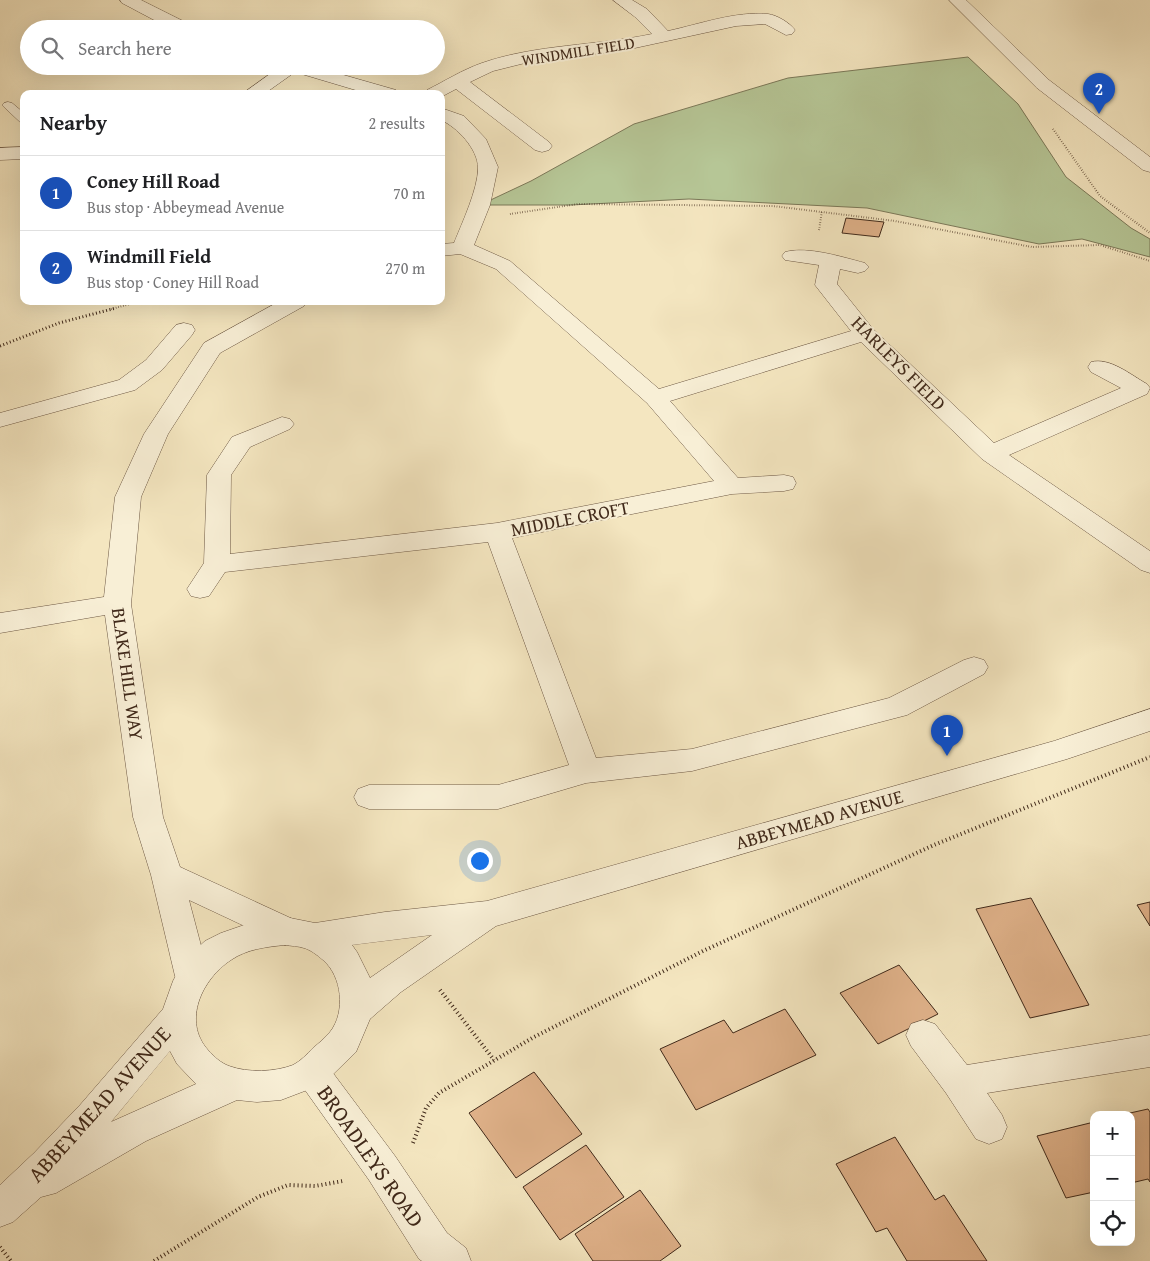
<!DOCTYPE html>
<meta charset="utf-8">
<style>
body{margin:0;font-family:"Gentium Book Plus",serif;background:#f6f6f6;color:#202124}
.controls{position:absolute;right:15px;bottom:15px;display:grid;overflow:hidden;border-radius:10px;box-shadow:0 5px 20px #0002}
.controls button{width:45px;height:45px;display:grid;place-items:center;padding:0;border:0;border-bottom:1px solid #e0e0e0;background:#fff;color:#202124;font:25px sans-serif}
.you{position:absolute;left:479px;top:860px;width:18px;height:18px;margin:-12px;border:4px solid #fff;border-radius:50%;background:#1a73e8;box-shadow:0 0 0 8px #1a73e833}
.badge{display:grid;place-items:center;width:32px;height:32px;border-radius:50%;background:#ea580c;color:#fff;font-size:16px;font-weight:700}
.pin{position:absolute;translate:-50% -41px;filter:drop-shadow(0 1px 2px #0008)}
.pin::after{content:'';position:absolute;top:26px;width:18px;height:15px;background:inherit;clip-path:polygon(0 0,100% 0,50% 100%)}
.list{margin:0;padding:0;list-style:none}
h2{display:flex;justify-content:space-between;align-items:center;height:65px;margin:0;padding:0 20px;font-size:21px}
h2 small{font-size:16px;font-weight:400;color:#757577}
.list li{display:grid;grid-template-columns:32px 1fr auto;gap:15px;align-items:center;box-sizing:border-box;height:75px;padding:0 20px;border-top:1px solid #e0e0e0}
.list b{display:block;font-size:19px;white-space:nowrap}
.list p{margin:0;font-size:16px;white-space:nowrap;color:#757577}
.list em{font-size:16px;font-style:normal;color:#757577}
.icon{flex:none;width:28px;height:28px;fill:none;stroke:currentColor;stroke-width:2;stroke-linecap:round;stroke-linejoin:round}
.map{position:relative;flex:none;width:1150px;height:1261px;overflow:hidden}
.search{position:absolute;background:#fff;box-shadow:0 5px 20px #0002;left:20px;top:20px;width:425px;height:55px;display:flex;align-items:center;gap:12px;box-sizing:border-box;padding:0 18px;border-radius:28px;color:#757577;font-size:19px}
.panel{position:absolute;background:#fff;box-shadow:0 5px 20px #0002;left:20px;top:90px;width:425px;height:215px;border-radius:10px}
.map>svg:first-child{display:block}
.green{fill:#b6c696;stroke:#7b7858}
.building{fill:#dfb189;stroke:#40291a}
.lines{fill:none;stroke-linecap:round;stroke-linejoin:round}
.service-casing{stroke:#6d5844;stroke-width:1}
.minor-casing{stroke:#6d5844;stroke-width:1}
.tertiary-casing{stroke:#6d5844;stroke-width:1}
.path-far2{stroke:#40291a;stroke-width:2;stroke-dasharray:0.5 2;stroke-linecap:butt}
.path-far1{stroke:#40291a;stroke-width:3;stroke-dasharray:1 2.5;stroke-linecap:butt}
.path{stroke:#40291a;stroke-width:4;stroke-dasharray:1 3;stroke-linecap:butt}
.service{fill:#f8efd6;fill-rule:evenodd}
.minor{fill:#f8efd6;fill-rule:evenodd}
.tertiary{fill:#f8efd6;fill-rule:evenodd}
.labels{text-anchor:middle;stroke-width:4;stroke-linejoin:round;paint-order:stroke}
.far-street-label{font-size:16px;fill:#40291a;stroke:#f8efd6}
.street-label{font-size:19px;fill:#40291a;stroke:#f8efd6}
.near-street-label{font-size:22px;fill:#40291a;stroke:#f8efd6}
</style>
<div class="map">
<svg width="1150" height="1261" viewBox="0 0 1150 1261">
<rect width="100%" height="100%" fill="#f4e6c0"/>
<filter id="stains"><feTurbulence type="fractalNoise" baseFrequency=".004" numOctaves="4"/><feColorMatrix values="0 0 0 0 .2 0 0 0 0 .09 0 0 0 0 .02 0 0 0 .5 -.17"/></filter>
<radialGradient id="worn" r=".72"><stop offset=".6" stop-color="#630" stop-opacity="0"/><stop offset="1" stop-color="#630" stop-opacity=".3"/></radialGradient>
<!-- green -->
<path class="green" d="M 968,57 L 1018,104 L 1066,177 L 1131,228 L 1150,239 L 1150,257 L 1082,239 L 1039,244 L 867,208 L 689,199 L 571,205 L 480,205 L 531,181 L 634,124 L 788,78 Z"/>
<!-- building -->
<g class="building">
<path d="M 846,218 L 884,222 L 879,237 L 842,233 Z"/>
<path d="M 1031,898 L 1089,1005 L 1030,1018 L 976,909 Z"/>
<path d="M 1150,902 L 1150,926 L 1137,905 Z"/>
<path d="M 899,965 L 938,1014 L 878,1044 L 840,993 Z"/>
<path d="M 785,1009 L 816,1055 L 696,1110 L 660,1049 L 724,1020 L 733,1033 Z"/>
<path d="M 534,1072 L 582,1134 L 516,1178 L 469,1113 Z"/>
<path d="M 1148,1109 L 1150,1112 L 1150,1182 L 1148,1179 L 1131,1183 L 1131,1115 L 1121,1115 Z"/>
<path d="M 1094,1122 L 1094,1192 L 1066,1198 L 1037,1136 Z"/>
<path d="M 895,1137 L 935,1200 L 944,1195 L 987,1261 L 907,1261 L 887,1228 L 876,1232 L 836,1164 Z"/>
<path d="M 586,1145 L 624,1197 L 560,1240 L 523,1187 Z"/>
<path d="M 640,1190 L 681,1246 L 660,1261 L 593,1261 L 575,1234 Z"/>
</g>
<g class="lines">
<!-- service casing -->
<g class="service-casing">
<path id="service" d="M 8,102 L 12,103 L 24,113 L 24,122 L 20,122 L 4,107 L 2,105 L 4,103 Z"/>
</g>
<!-- minor casing -->
<g class="minor-casing">
<g id="minor">
<path d="M 120,0 L 141,0 L 191,25 L 193,29 L 171,29 L 122,3 Z"/>
<path d="M 613,0 L 632,0 L 647,9 L 668,31 C 700,24 736,11 768,14 C 777,15 790,23 795,30 L 792,34 L 786,35 L 765,24 L 736,26 L 621,51 L 537,60 L 493,71 L 470,82 L 549,142 L 552,146 L 549,150 L 542,152 L 535,150 L 456,89 L 441,97 L 441,94 L 424,94 L 427,90 C 445,81 462,70 482,63 C 537,44 596,46 652,34 L 635,17 Z"/>
<path d="M 949,0 L 966,0 L 1049,80 L 1150,157 L 1150,172 L 1143,170 L 1037,88 Z"/>
<path d="M 281,66 L 312,66 L 396,90 L 399,94 L 369,94 L 295,72 L 264,94 L 242,94 Z"/>
<path d="M 441,108 L 464,116 L 486,139 L 498,167 L 490,205 L 474,245 L 510,261 L 659,389 L 851,331 L 815,285 L 819,265 L 785,260 L 782,256 L 785,252 C 808,246 842,257 865,263 L 869,267 L 865,271 L 858,273 L 840,269 L 837,284 L 873,329 L 994,443 L 1121,388 L 1091,372 L 1088,367 L 1091,362 C 1110,357 1131,375 1147,384 L 1150,388 L 1147,394 L 1009,455 L 1150,551 L 1150,573 L 1141,570 L 982,459 L 861,342 L 670,401 L 738,478 L 784,475 L 793,477 L 796,483 L 793,489 L 784,491 L 732,494 L 512,538 L 596,758 L 692,749 L 889,698 L 964,660 L 974,657 L 984,660 L 988,667 L 984,674 L 907,715 L 692,771 L 586,783 L 498,809 L 369,809 L 358,805 L 354,797 L 358,789 L 369,785 L 498,785 L 569,765 L 488,542 L 225,572 L 209,596 L 200,598 L 191,596 L 187,589 L 204,563 L 207,475 L 232,437 L 282,417 L 290,419 L 294,424 L 290,429 L 250,447 L 231,475 L 230,554 L 497,523 L 714,481 L 647,403 L 496,269 L 460,254 L 441,256 L 441,244 L 454,243 C 462,223 478,189 478,168 C 478,149 457,127 441,120 Z"/>
<path d="M 24,147 L 24,159 L 0,160 L 0,148 Z"/>
<path d="M 280,301 L 307,301 L 304,306 L 220,353 L 168,434 L 141,497 L 131,604 L 163,817 L 180,867 L 297,921 L 301,931 L 297,941 L 285,945 L 189,900 L 209,976 L 204,986 L 192,990 L 180,986 L 175,976 L 151,875 L 133,817 L 105,615 L 0,633 L 0,613 L 104,597 L 115,497 L 144,434 L 204,343 Z"/>
<path d="M 184,323 L 192,325 L 195,330 L 192,335 L 162,370 L 135,390 L 0,427 L 0,413 L 119,380 L 146,360 L 176,325 Z"/>
<path d="M 923,1020 L 935,1024 L 967,1065 L 1150,1035 L 1150,1067 L 987,1093 L 1002,1115 L 1007,1127 L 1002,1139 L 989,1144 L 976,1139 L 946,1093 L 911,1046 L 906,1035 L 911,1024 Z"/>
<path d="M 312,1056 L 324,1061 L 395,1156 L 447,1233 L 466,1248 L 471,1261 L 422,1261 L 419,1259 L 369,1180 L 300,1083 L 294,1072 L 300,1061 Z"/>
</g>
</g>
<!-- tertiary casing -->
<g class="tertiary-casing">
<path id="tertiary" d="M 1150,709 L 1150,731 L 1067,759 L 496,926 L 401,992 L 370,1019 L 356,1052 L 323,1084 L 281,1100 L 257,1102 L 237,1100 L 146,1141 L 56,1193 L 41,1197 L 13,1222 L 0,1227 L 0,1185 L 34,1153 L 80,1105 L 163,1009 L 173,981 L 181,966 L 192,953 L 205,941 L 221,933 L 250,923 L 285,917 L 315,923 L 385,912 L 487,901 L 1054,741 ZM 432,935 L 370,978 L 357,952 L 352,945 ZM 285,945 C 291,946 298,946 304,948 C 311,950 317,955 323,960 C 342,976 346,1012 330,1032 C 325,1038 319,1043 313,1048 C 307,1054 301,1061 293,1065 C 275,1072 248,1073 229,1066 C 221,1063 214,1057 208,1050 C 182,1021 202,979 231,960 C 247,949 266,947 285,945 ZM 170,1051 L 177,1064 L 196,1084 L 111,1122 Z"/>
</g>
<!-- path-far2 -->
<g class="path-far2">
<path d="M 1053,129 L 1100,196 L 1150,233"/>
<path d="M 510,214 L 578,204 L 773,206 L 895,221 L 1032,247 L 1100,245 L 1150,261"/>
<path d="M 819,230 L 822,211"/>
<path d="M 111,309 L 142,301"/>
</g>
<!-- path-far1 -->
<path class="path-far1" d="M 0,346 L 59,323 L 116,308"/>
<!-- path -->
<g class="path">
<path d="M 440,990 L 494,1060"/>
<path d="M 413,1143 L 426,1108 L 439,1093 L 534,1037 L 703,951 L 934,845 L 1150,757"/>
<path d="M 0,1247 L 11,1261"/>
<path d="M 154,1261 L 258,1197 L 288,1185 L 315,1186 L 343,1181"/>
</g>
<!-- service -->
<use href="#service" class="service"/>
<!-- minor -->
<use href="#minor" class="minor"/>
<!-- tertiary -->
<use href="#tertiary" class="tertiary"/>
</g>
<g class="labels">
<!-- far-street labels -->
<g class="far-street-label">
<text transform="translate(578 51) rotate(-9)" y="6">WINDMILL FIELD</text>
</g>
<!-- street labels -->
<g class="street-label">
<text transform="translate(899 363) rotate(45)" y="7">HARLEYS FIELD</text>
<text transform="translate(570 518) rotate(-11)" y="7">MIDDLE CROFT</text>
<text transform="translate(128 674) rotate(82)" y="7">BLAKE HILL WAY</text>
<text transform="translate(819 819) rotate(-16)" y="7">ABBEYMEAD AVENUE</text>
</g>
<!-- near-street labels -->
<g class="near-street-label">
<text transform="translate(99 1104) rotate(-48)" y="8">ABBEYMEAD AVENUE</text>
<text transform="translate(371 1156) rotate(55)" y="8">BROADLEYS ROAD</text>
</g>
</g>
<rect width="100%" height="100%" filter="url(#stains)"/>
<rect width="100%" height="100%" fill="url(#worn)"/>
</svg>
<div class="controls">
<button>+</button>
<button>−</button>
<button><svg class="icon" aria-label="locate" viewBox="0 0 24 24"><circle cx="12" cy="12" r="6"/><path d="M12 2v4M12 18v4M2 12h4M18 12h4"/></svg></button>
</div>
<div class="you"></div>
<div class="pin badge" style="left:947px;top:756px;background:#1a4fb4">1</div>
<div class="pin badge" style="left:1099px;top:114px;background:#1a4fb4">2</div>
<div class="search"><svg class="icon" aria-label="search" viewBox="0 0 24 24"><circle cx="10" cy="10" r="6"/><path d="M15 15l6 6"/></svg>Search here</div>
<section class="panel">
<h2>Nearby<small>2 results</small></h2>
<ul class="list">
<li><span class="badge" style="background:#1a4fb4">1</span><div><b>Coney Hill Road</b><p>Bus stop · Abbeymead Avenue</p></div><em>70 m</em></li>
<li><span class="badge" style="background:#1a4fb4">2</span><div><b>Windmill Field</b><p>Bus stop · Coney Hill Road</p></div><em>270 m</em></li>
</ul>
</section>
</div>
